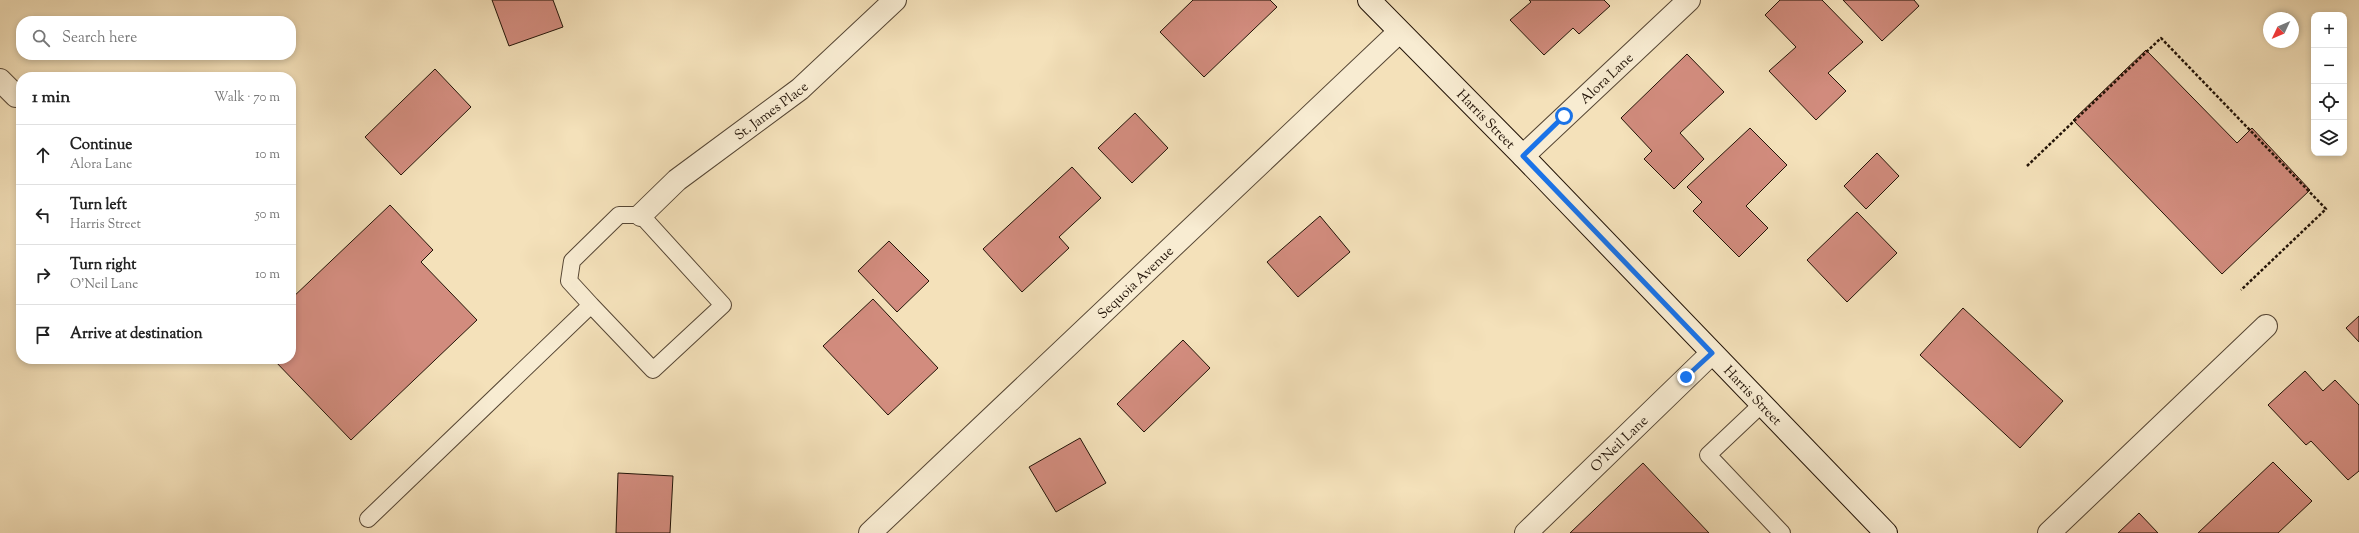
<!DOCTYPE html>
<meta charset="utf-8">
<style>
body{margin:0;font-family:"Sorts Mill Goudy",serif;background:#f6f6f6;color:#222}
.controls{position:absolute;right:12px;top:12px;display:grid;overflow:hidden;border-radius:8px;box-shadow:0 2px 6px #0003}
.controls button{width:36px;height:36px;display:grid;place-items:center;padding:0;border:0;border-bottom:1px solid #e0e0e0;background:#fff;color:#222;font:20px sans-serif}
.compass{position:absolute;left:2263px;top:12px;width:36px;height:36px;border-radius:50%;background:#fff;box-shadow:0 2px 6px #0003;rotate:226deg}
.stop{position:absolute;width:12px;height:12px;margin:-9px;border:3px solid #1a73e8;border-radius:50%;background:#fff}
.stop.end{background:#1a73e8;border-color:#fff;box-shadow:0 1px 4px #0008}
.list{margin:0;padding:0;list-style:none}
h2{display:flex;justify-content:space-between;align-items:center;height:52px;margin:0;padding:0 16px;font-size:17px}
h2 small{font-size:13px;font-weight:400;color:#767676}
.list li{display:grid;grid-template-columns:26px 1fr auto;gap:12px;align-items:center;box-sizing:border-box;height:60px;padding:0 16px;border-top:1px solid #e0e0e0}
.list b{display:block;font-size:15px;white-space:nowrap}
.list p{margin:0;font-size:13px;white-space:nowrap;color:#767676}
.list em{font-size:13px;font-style:normal;color:#767676}
.icon{flex:none;width:22px;height:22px;fill:none;stroke:currentColor;stroke-width:2;stroke-linecap:round;stroke-linejoin:round}
.map{position:relative;flex:none;width:2359px;height:533px;overflow:hidden}
.search{position:absolute;background:#fff;box-shadow:0 2px 6px #0003;left:16px;top:16px;width:280px;height:44px;display:flex;align-items:center;gap:10px;box-sizing:border-box;padding:0 14px;border-radius:16px;color:#767676;font-size:15px}
.panel{position:absolute;background:#fff;box-shadow:0 2px 6px #0003;left:16px;top:72px;width:280px;height:292px;border-radius:16px}
.map>svg:first-child{display:block}
.building{fill:#d28c7e;stroke:#221307}
.lines{fill:none;stroke-linecap:round;stroke-linejoin:round}
.lane-casing{stroke:#564634;stroke-width:18}
.street-casing{stroke:#564634;stroke-width:24}
.secondary-casing{stroke:#221307;stroke-width:24}
.path{stroke:#221307;stroke-width:2.5;stroke-dasharray:3 2;stroke-linecap:butt}
.lane{stroke:#f8ecd2;stroke-width:16}
.street{stroke:#f8ecd2;stroke-width:22}
.secondary{stroke:#f8ecd2;stroke-width:22}
.route{stroke:#1a73e8;stroke-width:5}
.labels{text-anchor:middle;stroke-width:3;stroke-linejoin:round;paint-order:stroke}
.street-label{font-size:14px;fill:#221307;stroke:#f8ecd2}
</style>
<div class="map">
<svg width="2359" height="533" viewBox="0 0 2359 533">
<rect width="100%" height="100%" fill="#f4e1ba"/>
<filter id="stains"><feTurbulence type="fractalNoise" baseFrequency=".005" numOctaves="4"/><feColorMatrix values="0 0 0 0 .2 0 0 0 0 .09 0 0 0 0 .02 0 0 0 .5 -.17"/></filter>
<radialGradient id="worn" r=".72"><stop offset=".6" stop-color="#630" stop-opacity="0"/><stop offset="1" stop-color="#630" stop-opacity=".3"/></radialGradient>
<!-- building -->
<g class="building">
<path d="M 492,0 L 553,0 L 563,27 L 509,46 Z"/>
<path d="M 1193,0 L 1270,0 L 1277,7 L 1204,77 L 1160,32 Z"/>
<path d="M 1529,0 L 1604,0 L 1610,6 L 1579,34 L 1573,28 L 1544,55 L 1510,20 L 1531,2 Z"/>
<path d="M 1780,0 L 1822,0 L 1863,42 L 1828,73 L 1846,91 L 1816,120 L 1769,71 L 1796,47 L 1765,15 Z"/>
<path d="M 1843,0 L 1914,0 L 1919,6 L 1882,41 Z"/>
<path d="M 2146,50 L 2237,143 L 2252,128 L 2310,190 L 2222,274 L 2073,120 Z"/>
<path d="M 1687,54 L 1724,92 L 1680,133 L 1704,159 L 1674,189 L 1644,159 L 1652,151 L 1621,118 Z"/>
<path d="M 435,69 L 471,107 L 401,175 L 365,137 Z"/>
<path d="M 1135,113 L 1168,148 L 1132,183 L 1098,148 Z"/>
<path d="M 1750,128 L 1787,165 L 1746,206 L 1768,228 L 1739,257 L 1693,211 L 1702,202 L 1687,187 Z"/>
<path d="M 1877,153 L 1899,176 L 1866,209 L 1844,186 Z"/>
<path d="M 1072,167 L 1101,198 L 1059,237 L 1069,248 L 1022,292 L 983,249 Z"/>
<path d="M 390,205 L 433,250 L 421,262 L 477,320 L 351,440 L 273,359 L 291,359 L 291,299 Z"/>
<path d="M 1857,212 L 1897,253 L 1847,302 L 1807,260 Z"/>
<path d="M 1320,216 L 1350,252 L 1298,297 L 1267,262 Z"/>
<path d="M 889,241 L 929,281 L 897,312 L 858,271 Z"/>
<path d="M 873,299 L 938,368 L 888,415 L 823,346 Z"/>
<path d="M 1963,308 L 2063,401 L 2020,448 L 1920,355 Z"/>
<path d="M 2359,316 L 2359,342 L 2346,328 Z"/>
<path d="M 1183,340 L 1210,368 L 1144,432 L 1117,404 Z"/>
<path d="M 2305,371 L 2323,391 L 2335,380 L 2359,405 L 2359,471 L 2348,480 L 2311,441 L 2306,445 L 2268,405 Z"/>
<path d="M 1080,438 L 1106,483 L 1056,512 L 1029,467 Z"/>
<path d="M 2273,462 L 2312,501 L 2278,533 L 2198,533 Z"/>
<path d="M 1643,463 L 1709,533 L 1570,533 Z"/>
<path d="M 618,473 L 673,476 L 670,533 L 616,533 Z"/>
<path d="M 2139,513 L 2158,533 L 2118,533 Z"/>
</g>
<g class="lines">
<!-- lane casing -->
<g class="lane-casing">
<g id="lane">
<path d="M 1762,404 L 1708,455 L 1782,533"/>
<path d="M 368,519 L 591,305 L 653,370 L 723,305 L 641,215 L 619,215 L 572,261 L 569,281 L 591,305"/>
</g>
</g>
<!-- street casing -->
<g class="street-casing">
<g id="street">
<path d="M 0,80 L 16,96"/>
<path id="s1" d="M 1523,156 L 1689,0"/>
<path id="s2" d="M 641,215 L 677,180 L 800,89 L 895,0"/>
<path id="s3" d="M 870,533 L 1399,32"/>
<path id="s4" d="M 1526,533 L 1712,353"/>
<path d="M 2049,533 L 2266,326"/>
</g>
</g>
<!-- secondary casing -->
<g class="secondary-casing">
<g id="secondary">
<path id="s5" d="M 1369,0 L 1523,156 L 1886,533"/>
</g>
</g>
<!-- path -->
<path class="path" d="M 2027,166 L 2161,38 L 2326,209 L 2241,290"/>
<!-- lane -->
<use href="#lane" class="lane"/>
<!-- street -->
<use href="#street" class="street"/>
<!-- secondary -->
<use href="#secondary" class="secondary"/>
</g>
<g class="lines">
<!-- route -->
<path class="route" d="M 1564,116 L 1523,156 L 1712,353 L 1686,377"/>
</g>
<g class="labels">
<!-- street labels -->
<g class="street-label">
<text dy="5" stroke="none"><textPath href="#s1" startOffset="114">Alora Lane</textPath></text>
<text dy="5" stroke="none"><textPath href="#s2" startOffset="167">St. James Place</textPath></text>
<text dy="5" stroke="none"><textPath href="#s5" startOffset="167">Harris Street</textPath></text>
<text dy="5" stroke="none"><textPath href="#s3" startOffset="365">Sequoia Avenue</textPath></text>
<text dy="5" stroke="none"><textPath href="#s5" startOffset="551">Harris Street</textPath></text>
<text dy="5" stroke="none"><textPath href="#s4" startOffset="129">O'Neil Lane</textPath></text>
</g>
</g>
<rect width="100%" height="100%" filter="url(#stains)"/>
<rect width="100%" height="100%" fill="url(#worn)"/>
</svg>
<div class="controls">
<button>+</button>
<button>−</button>
<button><svg class="icon" aria-label="locate" viewBox="0 0 24 24"><circle cx="12" cy="12" r="6"/><path d="M12 2v4M12 18v4M2 12h4M18 12h4"/></svg></button>
<button><svg class="icon" aria-label="layers" viewBox="0 0 24 24"><path d="M12 4l9 5-9 5-9-5zM3 14l9 5 9-5"/></svg></button>
</div>
<svg class="compass" viewBox="-18 -18 36 36"><path d="M0-13l5 13h-10z" fill="#e53935"/><path d="M0 13l5-13h-10z" fill="#767676"/></svg>
<div class="stop" style="left:1564px;top:116px"></div>
<div class="stop end" style="left:1686px;top:377px"></div>
<div class="search"><svg class="icon" aria-label="search" viewBox="0 0 24 24"><circle cx="10" cy="10" r="6"/><path d="M15 15l6 6"/></svg>Search here</div>
<section class="panel">
<h2>1 min<small>Walk · 70 m</small></h2>
<ul class="list">
<li><svg class="icon" aria-label="ahead" viewBox="0 0 24 24"><path d="M12 20V5M6 11l6-6 6 6"/></svg><div><b>Continue</b><p>Alora Lane</p></div><em>10 m</em></li>
<li><svg class="icon" aria-label="left" viewBox="0 0 24 24"><path d="M17 20v-9H6M10 6l-5 5 5 5"/></svg><div><b>Turn left</b><p>Harris Street</p></div><em>50 m</em></li>
<li><svg class="icon" aria-label="right" viewBox="0 0 24 24"><path d="M7 20v-9h11M14 6l5 5-5 5"/></svg><div><b>Turn right</b><p>O'Neil Lane</p></div><em>10 m</em></li>
<li><svg class="icon" aria-label="arrive" viewBox="0 0 24 24"><path d="M6 21V4h12l-3 4 3 4H6"/></svg><div><b>Arrive at destination</b></div></li>
</ul>
</section>
</div>
